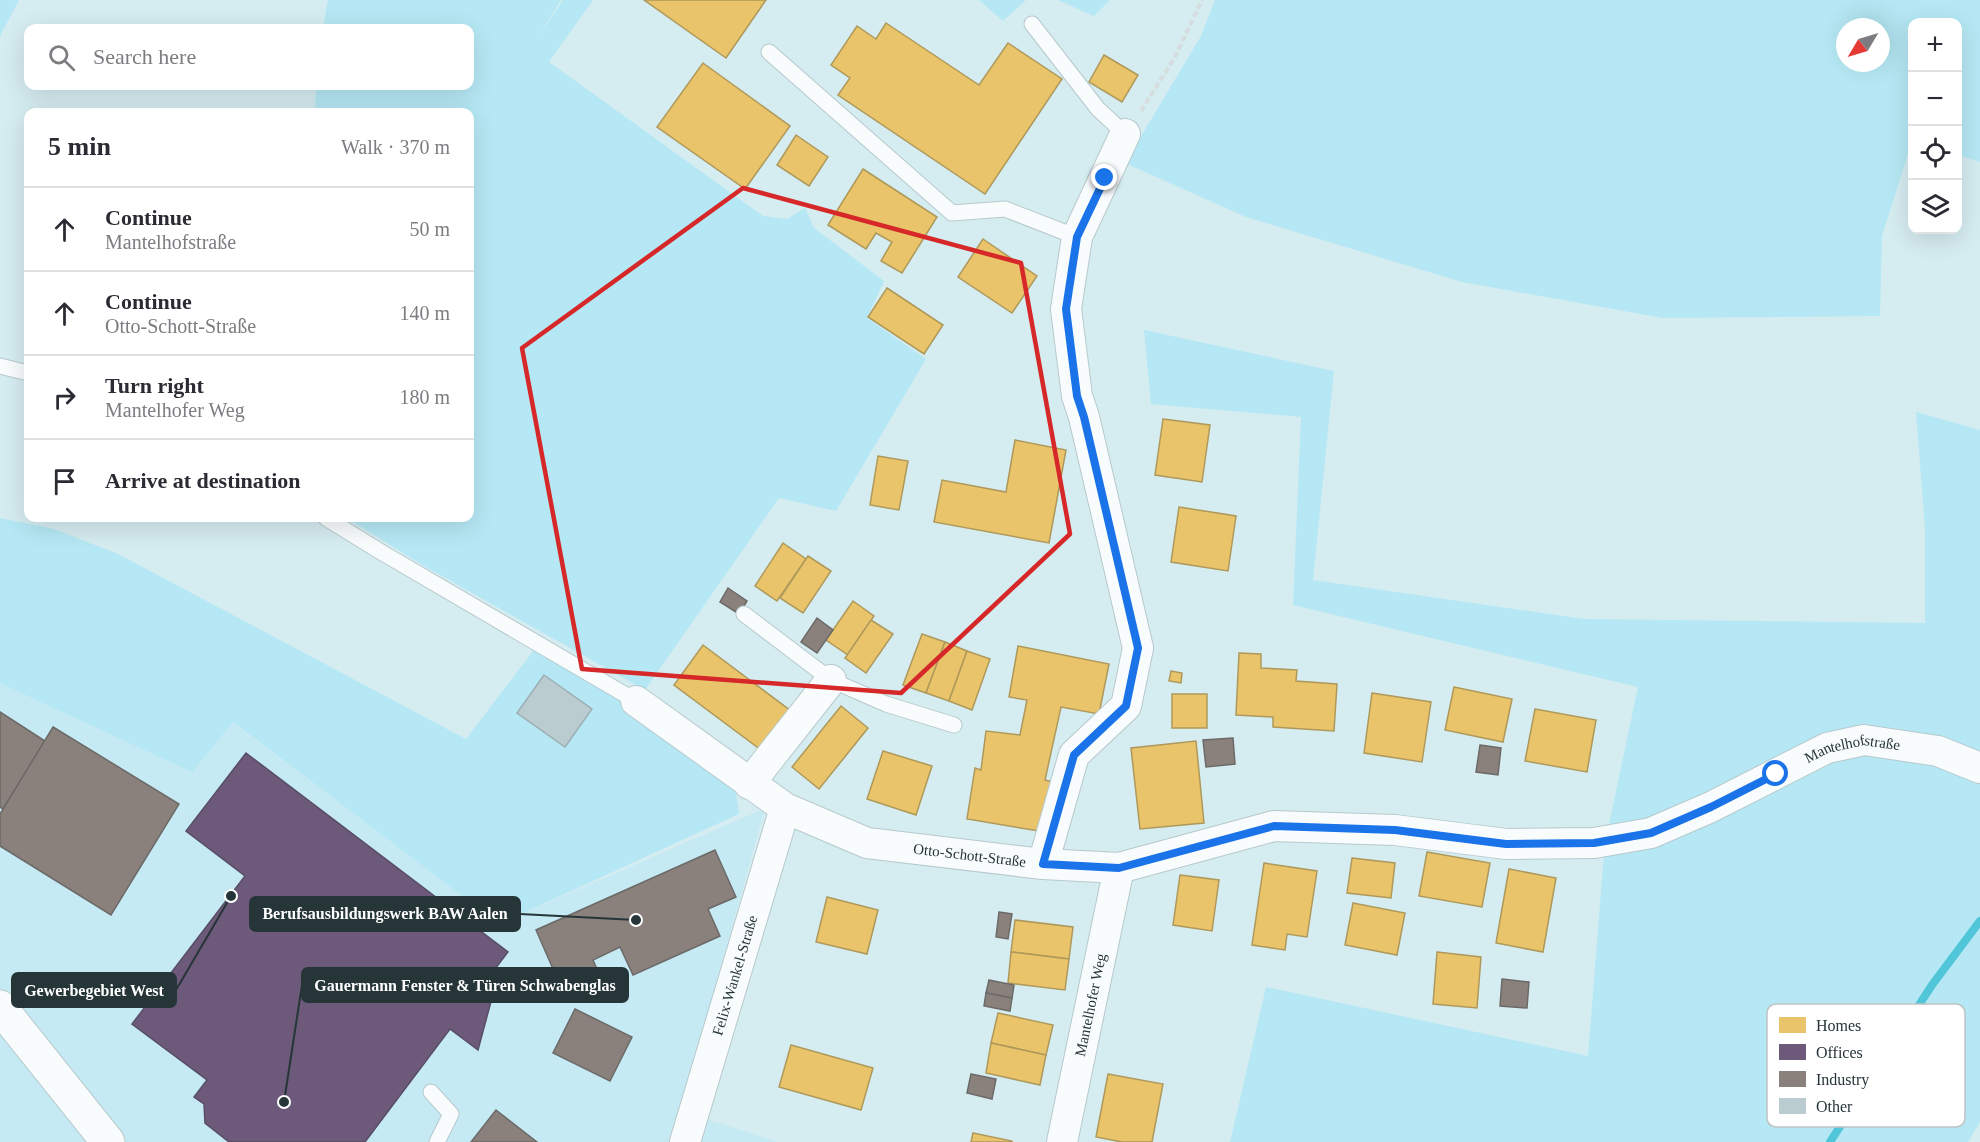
<!DOCTYPE html>
<meta charset="utf-8">
<style>
body{margin:0;font-family:Georgia,serif;background:#f2f2f3;color:#2b2b33}
.controls{position:absolute;right:18px;top:18px;display:grid;overflow:hidden;border-radius:12px;box-shadow:0 6px 24px #0002}
.controls button{width:54px;height:54px;display:grid;place-items:center;padding:0;border:0;border-bottom:2px solid #e1e1e2;background:#fff;color:#2b2b33;font:30px sans-serif}
.compass{position:absolute;left:1836px;top:18px;width:54px;height:54px;border-radius:50%;background:#fff;box-shadow:0 6px 24px #0002;rotate:232deg}
.stop{position:absolute;width:18px;height:18px;margin:-14px;border:4px solid #1a73e8;border-radius:50%;background:#fff}
.stop.end{background:#1a73e8;border-color:#fff;box-shadow:0 2px 6px #0008}
.list{margin:0;padding:0;list-style:none}
h2{display:flex;justify-content:space-between;align-items:center;height:78px;margin:0;padding:0 24px;font-size:26px}
h2 small{font-size:20px;font-weight:400;color:#7c7c81}
.list li{display:grid;grid-template-columns:39px 1fr auto;gap:18px;align-items:center;box-sizing:border-box;height:84px;padding:0 24px;border-top:2px solid #e1e1e2}
.list b{display:block;font-size:22px;white-space:nowrap}
.list p{margin:0;font-size:20px;white-space:nowrap;color:#7c7c81}
.list em{font-size:20px;font-style:normal;color:#7c7c81}
.icon{flex:none;width:33px;height:33px;fill:none;stroke:currentColor;stroke-width:2;stroke-linecap:round;stroke-linejoin:round}
.map{position:relative;flex:none;width:1980px;height:1142px;overflow:hidden}
.search{position:absolute;background:#fff;box-shadow:0 6px 24px #0002;left:24px;top:24px;width:450px;height:66px;display:flex;align-items:center;gap:15px;box-sizing:border-box;padding:0 21px;border-radius:12px;color:#7c7c81;font-size:22px}
.panel{position:absolute;background:#fff;box-shadow:0 6px 24px #0002;left:24px;top:108px;width:450px;height:414px;border-radius:12px}
.map>svg:first-child{display:block}
.built{fill:#c5eaf3}
.green{fill:#b5e8f4;fill-rule:evenodd}
.homes{fill:#e9c46a;stroke:#ae995b;stroke-width:1.5}
.offices{fill:#6d597a;stroke:#574e66;stroke-width:1.5}
.industry{fill:#8a817c;stroke:#6c6a68;stroke-width:1.5}
.lines{fill:none;stroke-linecap:round;stroke-linejoin:round}
.stream{stroke:#52c6d9;stroke-width:8}
.building{fill:#baccd0;stroke:#9caeb2;stroke-width:1.5}
.service-casing{stroke:#b7c9cd;stroke-width:17}
.minor-casing{stroke:#b7c9cd;stroke-width:32}
.tertiary-casing{stroke:#b7c9cd;stroke-width:35}
.path{stroke:#d6ddde;stroke-width:4;stroke-dasharray:6 3;stroke-linecap:butt}
.service{stroke:#f9fcfd;stroke-width:15}
.minor{stroke:#f9fcfd;stroke-width:30}
.tertiary{stroke:#f9fcfd;stroke-width:33}
.route{stroke:#1a73e8;stroke-width:8}
.marked{fill:none;stroke:#d62828;stroke-width:4.5;stroke-linejoin:round}
.labels{text-anchor:middle;stroke-width:6;stroke-linejoin:round;paint-order:stroke}
.street-label{font-size:15px;fill:#253538;stroke:#fff}
.key{fill:#fff;stroke:#bec2c3;stroke-width:1.5}
.key-label{font-size:16px;fill:#253538}
.leader{fill:none;stroke:#253538;stroke-width:2}
.callout-dot{fill:#253538;stroke:#fff;stroke-width:2}
.callout{fill:#253538;stroke:#253538;stroke-width:2}
.callout-label{font-size:16px;text-anchor:middle;font-weight:bold;fill:#fff}
</style>
<div class="map">
<svg width="1980" height="1142" viewBox="0 0 1980 1142">
<rect width="100%" height="100%" fill="#d5ecf1"/>
<!-- built -->
<path class="built" d="M 0,683 L 232,722 L 499,924 L 765,808 L 681,1111 L 778,1142 L 0,1142 Z"/>
<!-- green -->
<g class="green">
<path d="M 0,0 L 19,0 L 0,36 Z"/>
<path d="M 328,0 L 561,0 L 537,38 L 563,0 L 593,0 L 549,62 L 763,216 L 787,219 L 805,208 L 814,228 L 884,281 L 867,318 L 926,359 L 836,511 L 779,498 L 645,690 L 424,566 L 347,518 L 470,518 L 470,112 L 315,112 L 316,86 L 470,86 L 470,28 L 323,28 Z"/>
<path d="M 979,0 L 1026,0 L 1003,21 Z"/>
<path d="M 1058,0 L 1110,0 L 1094,16 Z"/>
<path d="M 1215,0 L 1980,0 L 1980,162 L 1958,155 L 1958,22 L 1912,22 L 1912,141 L 1882,236 L 1880,316 L 1663,318 L 1462,282 L 1246,217 L 1125,163 L 1201,36 ZM 1845,27 L 1881,27 L 1881,63 L 1845,63 Z"/>
<path d="M 1144,330 L 1334,371 L 1313,580 L 1584,619 L 1925,623 L 1925,528 L 1916,412 L 1980,430 L 1980,758 L 1859,732 L 1677,815 L 1607,834 L 1638,687 L 1293,605 L 1301,417 L 1151,404 Z"/>
<path d="M 0,518 L 54,529 L 118,554 L 466,739 L 537,646 L 620,699 L 735,787 L 739,814 L 499,924 L 233,722 L 192,772 L 0,683 Z"/>
<path d="M 1875,746 L 1980,775 L 1980,1122 L 1968,1142 L 1230,1142 L 1266,987 L 1588,1056 L 1604,853 L 1814,762 Z"/>
</g>
<!-- homes -->
<g class="homes">
<path d="M 644,0 L 766,0 L 726,58 Z"/>
<path d="M 886,23 L 979,85 L 1008,43 L 1062,79 L 985,194 L 838,95 L 850,78 L 831,65 L 857,26 L 876,39 Z"/>
<path d="M 1104,55 L 1138,75 L 1122,102 L 1089,82 Z"/>
<path d="M 703,63 L 790,126 L 745,189 L 657,127 Z"/>
<path d="M 796,135 L 828,157 L 809,186 L 777,165 Z"/>
<path d="M 863,169 L 937,217 L 902,273 L 881,261 L 892,242 L 876,233 L 866,249 L 828,225 Z"/>
<path d="M 983,239 L 1037,276 L 1012,313 L 958,277 Z"/>
<path d="M 887,288 L 943,325 L 924,354 L 868,317 Z"/>
<path d="M 1163,419 L 1210,425 L 1202,482 L 1155,475 Z"/>
<path d="M 1015,440 L 1066,450 L 1049,543 L 934,522 L 942,480 L 1006,492 Z"/>
<path d="M 878,456 L 908,461 L 899,510 L 870,505 Z"/>
<path d="M 1179,507 L 1236,516 L 1228,571 L 1171,562 Z"/>
<path d="M 783,543 L 806,559 L 777,601 L 755,586 Z"/>
<path d="M 808,556 L 831,571 L 803,613 L 780,598 Z"/>
<path d="M 853,601 L 874,616 L 848,655 L 826,640 Z"/>
<path d="M 871,620 L 893,634 L 866,673 L 845,658 Z"/>
<path d="M 922,634 L 945,642 L 926,693 L 903,685 Z"/>
<path d="M 945,642 L 967,651 L 949,701 L 926,693 Z"/>
<path d="M 703,645 L 791,711 L 761,750 L 674,685 Z"/>
<path d="M 1018,646 L 1109,664 L 1099,714 L 1061,707 L 1045,780 L 1053,782 L 1045,832 L 967,819 L 975,768 L 981,770 L 986,731 L 1020,735 L 1027,700 L 1009,697 Z"/>
<path d="M 967,651 L 990,659 L 972,710 L 949,701 Z"/>
<path d="M 1239,653 L 1261,654 L 1261,668 L 1297,670 L 1296,681 L 1337,684 L 1334,731 L 1273,727 L 1273,717 L 1236,715 Z"/>
<path d="M 1171,671 L 1182,673 L 1181,683 L 1169,681 Z"/>
<path d="M 1454,687 L 1512,699 L 1503,742 L 1445,730 Z"/>
<path d="M 1372,693 L 1431,702 L 1422,762 L 1364,753 Z"/>
<rect x="1172" y="694" width="35" height="34"/>
<path d="M 841,706 L 868,728 L 819,789 L 792,767 Z"/>
<path d="M 1535,709 L 1596,720 L 1587,772 L 1525,761 Z"/>
<path d="M 1196,741 L 1204,823 L 1140,829 L 1131,748 Z"/>
<path d="M 883,751 L 932,766 L 916,815 L 867,799 Z"/>
<path d="M 1427,852 L 1490,863 L 1482,907 L 1419,896 Z"/>
<path d="M 1352,858 L 1395,863 L 1391,898 L 1347,893 Z"/>
<path d="M 1264,863 L 1317,871 L 1307,937 L 1287,934 L 1285,950 L 1252,945 Z"/>
<path d="M 1509,869 L 1556,878 L 1543,952 L 1496,943 Z"/>
<path d="M 1180,875 L 1219,880 L 1212,931 L 1173,925 Z"/>
<path d="M 827,897 L 878,910 L 867,954 L 816,942 Z"/>
<path d="M 1353,903 L 1405,913 L 1397,955 L 1345,945 Z"/>
<path d="M 1015,920 L 1073,927 L 1069,959 L 1011,952 Z"/>
<path d="M 1011,952 L 1069,959 L 1065,990 L 1008,983 Z"/>
<path d="M 1437,952 L 1481,957 L 1477,1008 L 1433,1004 Z"/>
<path d="M 998,1013 L 1053,1025 L 1046,1055 L 991,1043 Z"/>
<path d="M 991,1043 L 1046,1055 L 1040,1085 L 986,1073 Z"/>
<path d="M 791,1045 L 873,1068 L 861,1110 L 779,1087 Z"/>
<path d="M 1108,1074 L 1163,1084 L 1152,1142 L 1122,1142 L 1096,1137 Z"/>
<path d="M 973,1133 L 1012,1141 L 1012,1142 L 971,1142 Z"/>
</g>
<!-- offices -->
<path class="offices" d="M 246,753 L 508,952 L 482,986 L 493,994 L 478,1050 L 450,1029 L 365,1142 L 229,1142 L 205,1123 L 204,1104 L 194,1097 L 207,1080 L 132,1024 L 245,876 L 186,831 Z"/>
<!-- industry -->
<g class="industry">
<path d="M 728,588 L 747,601 L 739,614 L 720,602 Z"/>
<path d="M 817,618 L 833,630 L 817,653 L 801,642 Z"/>
<path d="M 0,712 L 45,741 L 3,809 L 0,807 Z"/>
<path d="M 53,727 L 179,804 L 111,915 L 0,846 L 0,814 Z"/>
<path d="M 1233,738 L 1235,764 L 1206,767 L 1203,740 Z"/>
<path d="M 1480,745 L 1501,748 L 1498,775 L 1476,772 Z"/>
<path d="M 715,850 L 736,897 L 708,909 L 720,936 L 633,975 L 620,947 L 593,960 L 604,985 L 567,1001 L 536,930 Z"/>
<path d="M 999,912 L 1012,914 L 1008,939 L 996,937 Z"/>
<path d="M 1502,979 L 1529,982 L 1527,1008 L 1500,1006 Z"/>
<path d="M 989,980 L 1014,985 L 1012,998 L 986,993 Z"/>
<path d="M 986,993 L 1012,998 L 1010,1011 L 984,1006 Z"/>
<path d="M 575,1009 L 632,1037 L 610,1081 L 553,1053 Z"/>
<path d="M 971,1074 L 996,1079 L 992,1099 L 967,1093 Z"/>
<path d="M 496,1110 L 537,1142 L 471,1142 Z"/>
</g>
<g class="lines">
<!-- stream -->
<path class="stream" d="M 1830,1142 L 1932,985 L 1980,921"/>
</g>
<!-- building -->
<path class="building" d="M 544,675 L 592,709 L 565,747 L 517,713 Z"/>
<g class="lines">
<!-- service casing -->
<g class="service-casing">
<g id="service">
<path d="M 1032,24 L 1098,109 L 1125,134"/>
<path d="M 769,52 L 952,213 L 1005,209 L 1077,237"/>
<path d="M 0,366 L 28,373"/>
<path d="M 326,518 L 381,552 L 636,701"/>
<path d="M 744,614 L 831,680 L 886,704 L 954,725"/>
<path d="M 431,1092 L 451,1114 L 437,1142"/>
</g>
</g>
<!-- minor casing -->
<g class="minor-casing">
<g id="minor">
<path id="s1" d="M 636,701 L 785,808 L 867,843 L 1043,864 L 1119,868 L 1274,826 L 1395,830 L 1506,844 L 1594,843 L 1651,833 L 1711,807 L 1827,748 L 1864,740 L 1938,751 L 1980,768"/>
<path d="M 749,784 L 831,680"/>
<path d="M 1043,864 L 1074,755 L 1126,706 L 1138,648 L 1084,417 L 1077,396 L 1066,309 L 1077,237 L 1125,134"/>
<path id="s2" d="M 685,1142 L 785,808"/>
<path id="s3" d="M 1062,1142 L 1119,868"/>
</g>
</g>
<!-- tertiary casing -->
<g class="tertiary-casing">
<path id="tertiary" d="M 0,1007 L 108,1142"/>
</g>
<!-- path -->
<path class="path" d="M 1141,111 L 1175,57 L 1202,0"/>
<!-- service -->
<use href="#service" class="service"/>
<!-- minor -->
<use href="#minor" class="minor"/>
<!-- tertiary -->
<use href="#tertiary" class="tertiary"/>
</g>
<g class="lines">
<!-- route -->
<path class="route" d="M 1105,178 L 1077,237 L 1066,309 L 1077,396 L 1084,417 L 1138,648 L 1126,706 L 1074,755 L 1043,864 L 1119,868 L 1274,826 L 1395,830 L 1506,844 L 1594,843 L 1651,833 L 1711,807 L 1776,774"/>
</g>
<!-- marked area -->
<path class="marked" d="M 743,188 L 1021,263 L 1070,534 L 901,693 L 582,669 L 522,348 Z"/>
<g class="labels">
<!-- street labels -->
<g class="street-label">
<text dy="5" stroke="none"><textPath href="#s1" startOffset="1286">Mantelhofstraße</textPath></text>
<text dy="5" stroke="none"><textPath href="#s1" startOffset="376">Otto-Schott-Straße</textPath></text>
<text dy="5" stroke="none"><textPath href="#s2" startOffset="174">Felix-Wankel-Straße</textPath></text>
<text dy="5" stroke="none"><textPath href="#s3" startOffset="140">Mantelhofer Weg</textPath></text>
</g>
</g>
<!-- legend -->
<rect x="1767" y="1004" width="198" height="123" rx="9" class="key"/>
<rect x="1779" y="1017" width="27" height="16" fill="#e9c46a"/>
<rect x="1779" y="1044" width="27" height="16" fill="#6d597a"/>
<rect x="1779" y="1071" width="27" height="16" fill="#8a817c"/>
<rect x="1779" y="1098" width="27" height="16" fill="#baccd0"/>
<g class="key-label">
<text x="1816" y="1031">Homes</text>
<text x="1816" y="1058">Offices</text>
<text x="1816" y="1085">Industry</text>
<text x="1816" y="1112">Other</text>
</g>
<!-- callouts -->
<path class="leader" d="M636 920L520 914M284 1102L302 985M231 896L176 990"/>
<g class="callout-dot">
<circle cx="636" cy="920" r="6"/>
<circle cx="284" cy="1102" r="6"/>
<circle cx="231" cy="896" r="6"/>
</g>
<g class="callout">
<rect x="250" y="897" width="270" height="34" rx="6"/>
<rect x="302" y="968" width="326" height="34" rx="6"/>
<rect x="12" y="973" width="164" height="34" rx="6"/>
</g>
<g class="callout-label">
<text x="385" y="919">Berufsausbildungswerk BAW Aalen</text>
<text x="465" y="991">Gauermann Fenster &amp; Türen Schwabenglas</text>
<text x="94" y="996">Gewerbegebiet West</text>
</g>
</svg>
<div class="controls">
<button>+</button>
<button>−</button>
<button><svg class="icon" aria-label="locate" viewBox="0 0 24 24"><circle cx="12" cy="12" r="6"/><path d="M12 2v4M12 18v4M2 12h4M18 12h4"/></svg></button>
<button><svg class="icon" aria-label="layers" viewBox="0 0 24 24"><path d="M12 4l9 5-9 5-9-5zM3 14l9 5 9-5"/></svg></button>
</div>
<svg class="compass" viewBox="-18 -18 36 36"><path d="M0-13l5 13h-10z" fill="#e53935"/><path d="M0 13l5-13h-10z" fill="#7c7c81"/></svg>
<div class="stop" style="left:1776px;top:774px"></div>
<div class="stop end" style="left:1105px;top:178px"></div>
<div class="search"><svg class="icon" aria-label="search" viewBox="0 0 24 24"><circle cx="10" cy="10" r="6"/><path d="M15 15l6 6"/></svg>Search here</div>
<section class="panel">
<h2>5 min<small>Walk · 370 m</small></h2>
<ul class="list">
<li><svg class="icon" aria-label="ahead" viewBox="0 0 24 24"><path d="M12 20V5M6 11l6-6 6 6"/></svg><div><b>Continue</b><p>Mantelhofstraße</p></div><em>50 m</em></li>
<li><svg class="icon" aria-label="ahead" viewBox="0 0 24 24"><path d="M12 20V5M6 11l6-6 6 6"/></svg><div><b>Continue</b><p>Otto-Schott-Straße</p></div><em>140 m</em></li>
<li><svg class="icon" aria-label="right" viewBox="0 0 24 24"><path d="M7 20v-9h11M14 6l5 5-5 5"/></svg><div><b>Turn right</b><p>Mantelhofer Weg</p></div><em>180 m</em></li>
<li><svg class="icon" aria-label="arrive" viewBox="0 0 24 24"><path d="M6 21V4h12l-3 4 3 4H6"/></svg><div><b>Arrive at destination</b></div></li>
</ul>
</section>
</div>
